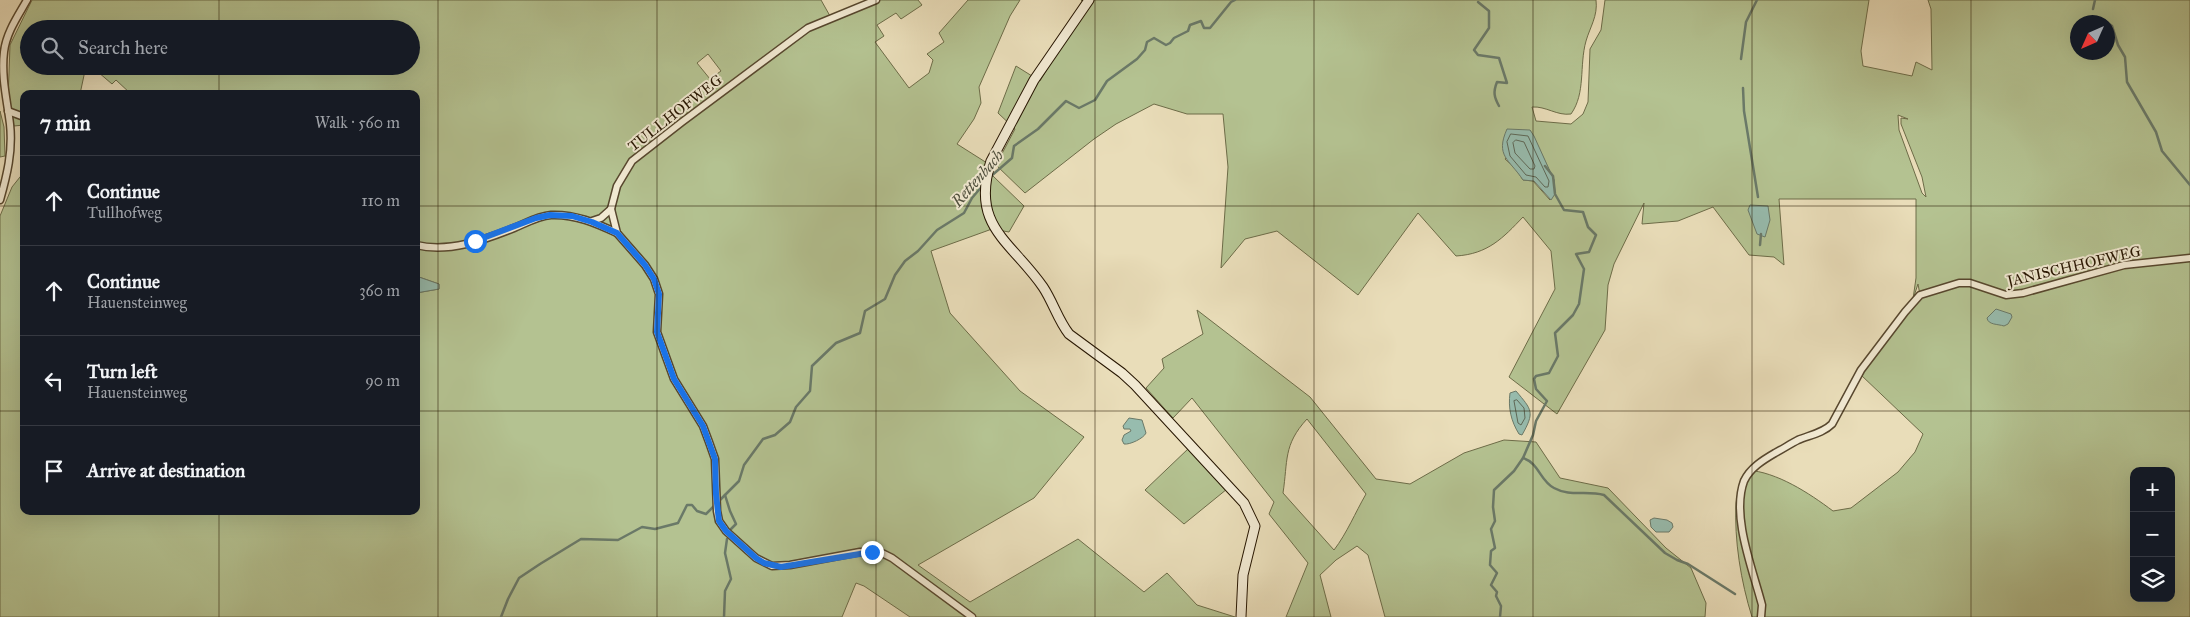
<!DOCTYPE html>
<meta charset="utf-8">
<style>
body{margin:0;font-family:"IM FELL Great Primer",serif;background:#20242c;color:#f1f3f6}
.controls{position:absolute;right:15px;bottom:15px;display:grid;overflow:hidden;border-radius:10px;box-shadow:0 5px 20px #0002}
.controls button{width:45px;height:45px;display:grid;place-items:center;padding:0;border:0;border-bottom:1px solid #363941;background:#171b24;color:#f1f3f6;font:25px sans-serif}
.compass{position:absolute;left:2070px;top:15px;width:45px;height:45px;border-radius:50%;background:#171b24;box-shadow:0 5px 20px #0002;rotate:225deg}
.stop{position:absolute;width:15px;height:15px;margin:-11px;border:4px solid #1a73e8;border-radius:50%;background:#fff}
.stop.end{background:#1a73e8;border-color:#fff;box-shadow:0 1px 5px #0008}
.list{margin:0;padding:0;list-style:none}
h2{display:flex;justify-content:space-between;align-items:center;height:65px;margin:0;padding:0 20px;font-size:21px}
h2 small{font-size:16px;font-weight:400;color:#9ea1a6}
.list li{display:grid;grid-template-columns:32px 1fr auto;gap:15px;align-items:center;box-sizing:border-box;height:90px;padding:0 20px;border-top:1px solid #363941}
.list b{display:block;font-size:19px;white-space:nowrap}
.list p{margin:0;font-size:16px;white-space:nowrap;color:#9ea1a6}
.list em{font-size:16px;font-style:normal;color:#9ea1a6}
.icon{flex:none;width:28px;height:28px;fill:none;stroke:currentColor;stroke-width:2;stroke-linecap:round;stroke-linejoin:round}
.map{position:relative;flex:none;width:2190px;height:617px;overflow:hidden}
.search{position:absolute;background:#171b24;box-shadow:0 5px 20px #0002;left:20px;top:20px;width:400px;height:55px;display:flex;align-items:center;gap:12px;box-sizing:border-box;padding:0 18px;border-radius:28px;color:#9ea1a6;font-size:19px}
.panel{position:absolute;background:#171b24;box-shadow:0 5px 20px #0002;left:20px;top:90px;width:400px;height:425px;border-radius:10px}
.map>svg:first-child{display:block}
.green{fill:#b4c291;stroke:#6d6c48;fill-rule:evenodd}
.water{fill:#97bcae;stroke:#6a7968}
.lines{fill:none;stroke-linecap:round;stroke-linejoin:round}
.shore{stroke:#5e6857;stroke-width:1}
.stream{stroke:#6a7968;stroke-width:2.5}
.street-casing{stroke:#57472e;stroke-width:9}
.secondary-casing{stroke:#261500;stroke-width:11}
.street{stroke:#f1e9d2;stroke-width:6}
.secondary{stroke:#f1e9d2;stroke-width:9}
.route{stroke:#1a73e8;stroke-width:6}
.grid{fill:none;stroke:#261500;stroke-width:1;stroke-opacity:0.55}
.labels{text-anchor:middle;stroke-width:4;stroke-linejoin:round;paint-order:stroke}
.street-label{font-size:15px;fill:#261500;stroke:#f1e9d2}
.water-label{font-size:16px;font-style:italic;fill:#4e4f3d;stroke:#f1e9d2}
</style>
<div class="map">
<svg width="2190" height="617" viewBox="0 0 2190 617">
<rect width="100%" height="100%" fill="#e9ddb9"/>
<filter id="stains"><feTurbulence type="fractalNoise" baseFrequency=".004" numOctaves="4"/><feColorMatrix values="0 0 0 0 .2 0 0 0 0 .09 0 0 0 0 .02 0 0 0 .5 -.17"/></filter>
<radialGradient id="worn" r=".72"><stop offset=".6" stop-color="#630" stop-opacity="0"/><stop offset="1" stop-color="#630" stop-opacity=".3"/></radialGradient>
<!-- green -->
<g class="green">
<path d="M 32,0 L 821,0 L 830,16 L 868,0 L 918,0 L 922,5 L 901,19 L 896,13 L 877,25 L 884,36 L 875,42 L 909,88 L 929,73 L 933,60 L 927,54 L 944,42 L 939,33 L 968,0 L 1020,0 L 1010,16 L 979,87 L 981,103 L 974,119 L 957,144 L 987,163 L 977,179 L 993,176 L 1024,206 L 1009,232 L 992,229 L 931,251 L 950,313 L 1020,391 L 1084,437 L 1034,498 L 918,565 L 970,602 L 1078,539 L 1144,592 L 1167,573 L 1197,605 L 1235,617 L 910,617 L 864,586 L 856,583 L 842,617 L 0,617 L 0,216 L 12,187 L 24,172 L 24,165 L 24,511 L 416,511 L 416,293 L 439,289 L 439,284 L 416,276 L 416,94 L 131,94 L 116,80 L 112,84 L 91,66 L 411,66 L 411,29 L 29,29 L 29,66 L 86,66 L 80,94 L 24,94 L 24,125 L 14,126 L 8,101 L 10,45 ZM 708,54 L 721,71 L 710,79 L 697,63 Z"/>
<path d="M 1081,0 L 1596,0 C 1598,16 1590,27 1586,41 C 1579,66 1586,93 1571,114 C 1557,116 1546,106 1532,107 L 1536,121 L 1571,124 L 1583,114 L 1588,102 L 1590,49 L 1601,30 L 1605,0 L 1869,0 L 1861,51 L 1863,66 L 1912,76 L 1916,62 L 1932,70 L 1931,9 L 1928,0 L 2190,0 L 2190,617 L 1752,617 C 1741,582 1734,540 1736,503 C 1737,492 1743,480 1747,470 C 1777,472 1809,493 1833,511 L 1851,508 L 1898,472 L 1915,452 L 1923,434 L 1861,375 L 1920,295 L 1918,284 L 1913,299 L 1916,278 L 1916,199 L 1779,199 L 1784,265 L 1774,257 L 1749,255 L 1713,207 L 1678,221 L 1642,224 L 1644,203 L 1614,264 L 1608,285 L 1605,330 L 1557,414 L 1509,377 L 1555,289 L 1551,251 L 1523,217 C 1503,238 1488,254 1456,256 L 1418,213 L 1358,295 L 1277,231 L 1245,239 L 1221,268 L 1228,167 L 1223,114 L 1187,114 L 1154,104 L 1116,124 L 1094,139 L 1025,193 L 996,165 L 1015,129 L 998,113 L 1016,66 L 1040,81 L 1066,38 L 1088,6 ZM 2078,22 L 2108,22 L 2108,52 L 2078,52 ZM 1898,115 L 1908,119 L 1901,118 L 1901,124 L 1922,177 L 1926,197 L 1922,193 L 1899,130 ZM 1530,130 L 1554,180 L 1550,200 L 1533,181 L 1523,180 L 1516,169 L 1505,159 ZM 2134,471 L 2171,471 L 2171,598 L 2134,598 Z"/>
<path d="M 0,111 L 4,127 L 5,156 L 0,157 Z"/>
<path d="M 1197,310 L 1310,397 L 1376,479 L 1410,484 L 1464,453 L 1504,440 L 1536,442 L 1560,478 L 1608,488 L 1666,548 L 1691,568 L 1706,603 L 1705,617 L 1385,617 L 1368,555 L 1357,546 L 1336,560 L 1320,575 L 1331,617 L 1286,617 L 1308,563 L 1269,514 L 1274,502 L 1192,398 L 1173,418 L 1146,388 L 1164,368 L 1162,359 L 1203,334 ZM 1307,419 L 1366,494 C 1355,513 1347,533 1334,550 L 1283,493 C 1288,461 1283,445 1307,419 Z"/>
<path d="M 1189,448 L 1227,489 L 1184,524 L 1145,490 Z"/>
</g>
<!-- water -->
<g class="water">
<path d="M 1507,129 L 1530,130 L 1534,136 L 1554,180 L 1555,194 L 1551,200 L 1534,181 L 1523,180 C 1509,159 1495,156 1507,129 Z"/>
<path d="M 1750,205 L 1768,206 L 1770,220 L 1765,237 L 1757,234 L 1748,210 Z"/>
<path d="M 416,276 L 439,284 L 439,289 L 416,293 Z"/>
<path d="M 1996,309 L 2011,314 L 2012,317 L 2008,324 L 2004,326 C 1998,324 1988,325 1987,318 Z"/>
<path d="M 1516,391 C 1532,410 1535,412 1522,435 L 1519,434 C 1511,421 1508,408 1510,393 Z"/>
<path d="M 1129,418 L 1142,420 L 1146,433 C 1144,438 1130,445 1124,444 L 1122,440 L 1124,435 L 1131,431 L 1130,429 L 1124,429 L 1123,426 Z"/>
<path d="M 1654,518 L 1667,520 L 1672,523 L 1673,527 L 1669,532 L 1656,532 L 1651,527 L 1650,520 Z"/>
</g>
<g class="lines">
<!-- shore -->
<g class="shore">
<path d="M 1511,134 L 1528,136 L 1549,181 L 1548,187 L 1545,187 L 1536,177 L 1526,175 L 1510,156 L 1507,142 Z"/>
<path d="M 1516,140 L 1524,142 L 1535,166 L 1534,169 L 1530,169 L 1515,153 L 1513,143 Z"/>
<path d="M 1517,400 L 1524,408 L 1525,418 L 1521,425 L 1518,423 L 1514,401 Z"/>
</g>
<!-- stream -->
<g class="stream">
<path d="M 1478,2 L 1489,11 L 1489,28 L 1474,50 L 1478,55 L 1499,58 L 1507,83 L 1497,82 C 1493,92 1494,97 1499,106"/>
<path d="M 2093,9 L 2095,0"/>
<path d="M 2097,17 L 2107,22"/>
<path d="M 2108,23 L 2112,26 L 2118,45 L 2125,57 L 2127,82 L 2156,132 L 2162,151 L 2190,185"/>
<path d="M 1741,59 L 1746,22 L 1757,0"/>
<path d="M 1743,88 L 1744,111 L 1758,197"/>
<path d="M 990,177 L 1012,158 L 1014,146 L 1038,129 L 1066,101 L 1079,108 L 1095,100 L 1107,81 L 1137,59 L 1145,50 L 1147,42 L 1154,38 L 1166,45 L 1170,43 L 1174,38 L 1188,31 L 1190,25 L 1201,21 L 1204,28 L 1210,28 L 1231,2 L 1235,0"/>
<path d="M 1760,245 L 1761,234"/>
<path d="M 1523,458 C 1539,463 1540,481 1554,488 C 1570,497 1587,490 1604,495 L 1665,553 L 1677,560 L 1688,564 L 1735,594"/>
<path d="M 725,495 L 730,511 L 736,524 L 731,529"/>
<path d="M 719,501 L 739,481 L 744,465 L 763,439 L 775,435 L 790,422 L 796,407 L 810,391 L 812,366 L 836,343 L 860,333 L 865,311 L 885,299 L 895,275 L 905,261 L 918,251 L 937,230 L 964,213 L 972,198 L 983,185"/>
<path d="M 501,617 L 508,599 L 519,578 L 540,564 L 581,539 L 618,540 L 642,527 L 655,529 L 678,523 L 687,505 L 692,505 L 697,511 L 706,514 L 715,505"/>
<path d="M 724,617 L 725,591 L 731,579 L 725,553 L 727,539"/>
<path d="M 1500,617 L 1501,606 L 1496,596 L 1497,592 L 1491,585 L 1497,573 L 1490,565 L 1491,551 L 1495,548 L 1491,529 L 1495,521 L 1493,507 L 1494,490 L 1514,471 L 1523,458 L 1533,435 L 1536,421 L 1547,401 L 1536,389 L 1534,379 L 1536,376 L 1549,373 L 1558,356 L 1555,333 L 1573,315 L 1579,304 L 1584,269 L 1576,254 L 1589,252 L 1596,235 L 1588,227 L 1583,212 L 1564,210 L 1555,194 L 1553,176 L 1545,166"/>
</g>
<!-- street casing -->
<g class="street-casing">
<g id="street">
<path d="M 8,111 L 24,117"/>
<path d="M 0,200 C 7,175 13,151 10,124 C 7,100 1,76 4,52 C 6,33 18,16 27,0"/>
<path d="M 611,209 L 617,233 L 645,265 L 654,279 L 659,294 L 657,332 L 674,379 L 703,426 L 709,442 L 715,459 L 717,511 L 719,521 L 726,531 L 756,558 L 772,566 L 790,565 L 860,552 L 882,553 L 892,558 L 972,617"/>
<path d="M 592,221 L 601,218 L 611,209 L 617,186 L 632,161 L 682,122 L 808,28 L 876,0"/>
<path d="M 416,245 C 449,253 484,240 514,228 C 526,223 538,216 551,215 C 575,214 596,223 617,233"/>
<path d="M 1761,617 L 1762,605 C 1753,570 1731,516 1744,481 C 1750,468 1763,460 1775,453 C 1783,449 1790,444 1798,440 C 1810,435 1823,433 1832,424 L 1861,370 L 1905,312 L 1920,295 L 1959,283 L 1970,283 L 2006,295 L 2023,293 L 2124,265 L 2190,258"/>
</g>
</g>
<!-- secondary casing -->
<g class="secondary-casing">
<path id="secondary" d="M 1089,0 L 1034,80 L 991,161 C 970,226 1011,241 1043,287 C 1053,302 1058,320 1069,334 L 1122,373 L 1135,385 L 1244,503 L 1255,526 L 1243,575 L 1241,617"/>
</g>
<!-- street -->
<use href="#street" class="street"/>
<!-- secondary -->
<use href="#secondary" class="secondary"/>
</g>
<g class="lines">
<!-- route -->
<path class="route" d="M 475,241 L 536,218 L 550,215 L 572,216 L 592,222 L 617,233 L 645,265 L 654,279 L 659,294 L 657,332 L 674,379 L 703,426 L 715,459 L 716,494 L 719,521 L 726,531 L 756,558 L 764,563 L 781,567 L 872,552"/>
</g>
<!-- grid -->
<path class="grid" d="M 219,0 L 219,29M 438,0 L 438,617M 657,0 L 657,617M 876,0 L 876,617M 1095,0 L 1095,617M 1314,0 L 1314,617M 1533,0 L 1533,617M 1752,0 L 1752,617M 1971,0 L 1971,617M 219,66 L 219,94M 0,206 L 24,206M 416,206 L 2190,206M 0,411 L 24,411M 416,411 L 2190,411M 219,511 L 219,617"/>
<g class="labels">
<!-- street labels -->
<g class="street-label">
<text transform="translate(675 113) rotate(-38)" y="5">TULLHOFWEG</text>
<text transform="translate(2074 266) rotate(-13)" y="5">JANISCHHOFWEG</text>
</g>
<!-- water labels -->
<g class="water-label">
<text transform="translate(977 178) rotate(-49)" y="6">Rettenbach</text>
</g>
</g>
<rect width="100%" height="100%" filter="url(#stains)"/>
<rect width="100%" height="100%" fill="url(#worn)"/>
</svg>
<div class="controls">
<button>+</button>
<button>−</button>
<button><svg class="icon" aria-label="layers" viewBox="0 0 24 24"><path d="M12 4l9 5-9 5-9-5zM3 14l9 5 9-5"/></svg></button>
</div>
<svg class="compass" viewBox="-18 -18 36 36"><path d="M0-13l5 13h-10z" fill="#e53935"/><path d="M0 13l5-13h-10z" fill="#9ea1a6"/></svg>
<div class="stop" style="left:475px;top:241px"></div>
<div class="stop end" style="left:872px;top:552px"></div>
<div class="search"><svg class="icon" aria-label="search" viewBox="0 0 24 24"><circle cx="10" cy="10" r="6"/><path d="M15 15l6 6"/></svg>Search here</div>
<section class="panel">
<h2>7 min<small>Walk · 560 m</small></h2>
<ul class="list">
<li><svg class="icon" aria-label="ahead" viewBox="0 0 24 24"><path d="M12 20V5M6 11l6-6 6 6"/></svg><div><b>Continue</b><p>Tullhofweg</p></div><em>110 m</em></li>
<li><svg class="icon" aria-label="ahead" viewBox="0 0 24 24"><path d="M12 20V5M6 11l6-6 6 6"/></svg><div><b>Continue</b><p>Hauensteinweg</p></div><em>360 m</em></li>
<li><svg class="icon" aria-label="left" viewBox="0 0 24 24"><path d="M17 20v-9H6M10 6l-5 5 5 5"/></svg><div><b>Turn left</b><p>Hauensteinweg</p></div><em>90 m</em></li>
<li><svg class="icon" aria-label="arrive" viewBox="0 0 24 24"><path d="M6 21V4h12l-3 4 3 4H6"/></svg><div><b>Arrive at destination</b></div></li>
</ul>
</section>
</div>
